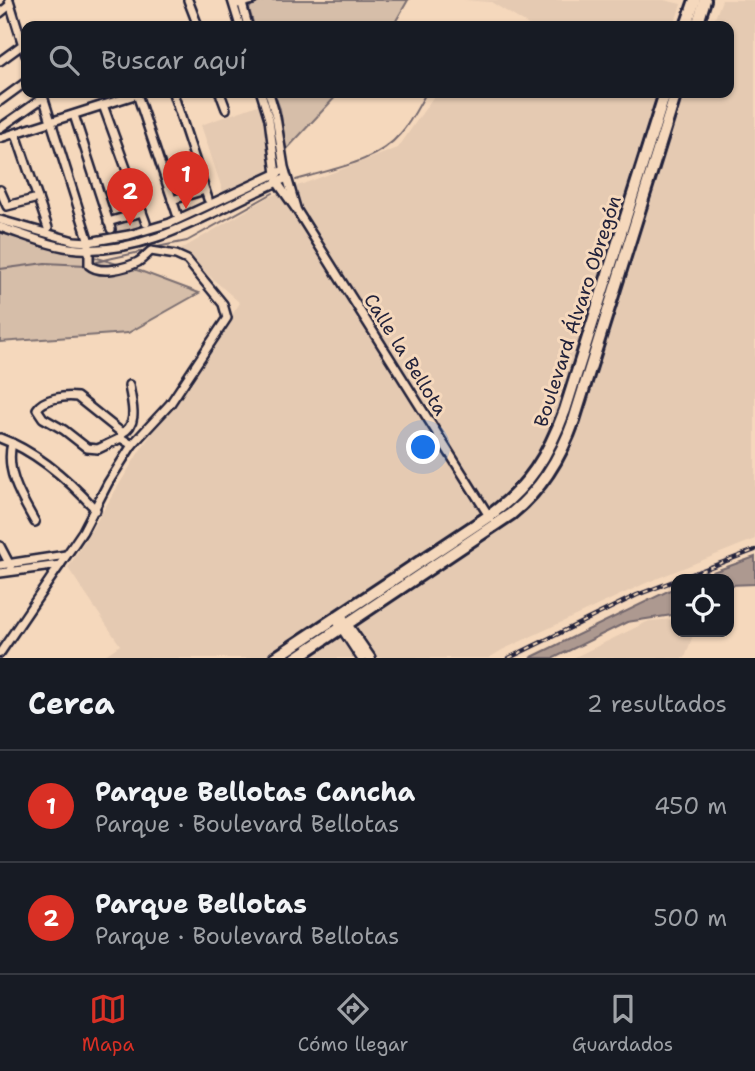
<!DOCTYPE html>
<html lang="es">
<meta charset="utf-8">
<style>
body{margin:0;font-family:"Shantell Sans",sans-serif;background:#20242c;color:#f1f3f6}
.controls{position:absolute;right:21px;bottom:21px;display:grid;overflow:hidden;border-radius:14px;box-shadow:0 2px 5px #0004}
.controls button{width:63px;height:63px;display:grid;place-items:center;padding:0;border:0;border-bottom:2px solid #363941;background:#171b24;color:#f1f3f6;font:35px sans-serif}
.you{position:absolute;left:424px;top:448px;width:24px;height:24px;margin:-18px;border:5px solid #fff;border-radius:50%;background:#1a73e8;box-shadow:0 0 0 10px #1a73e833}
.badge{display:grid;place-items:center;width:46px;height:46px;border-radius:50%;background:#d93025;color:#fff;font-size:23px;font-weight:700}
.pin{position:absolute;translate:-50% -58px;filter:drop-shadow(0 2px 4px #0008)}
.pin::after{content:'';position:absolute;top:37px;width:24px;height:21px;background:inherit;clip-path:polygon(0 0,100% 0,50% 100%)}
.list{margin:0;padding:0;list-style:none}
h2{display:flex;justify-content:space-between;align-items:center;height:91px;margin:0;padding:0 28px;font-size:30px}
h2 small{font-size:23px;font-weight:400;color:#9ea1a6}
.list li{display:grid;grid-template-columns:46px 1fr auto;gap:21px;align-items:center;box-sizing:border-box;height:112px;padding:0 28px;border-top:2px solid #363941}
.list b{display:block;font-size:26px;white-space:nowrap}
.list p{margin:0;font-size:23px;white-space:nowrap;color:#9ea1a6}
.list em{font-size:23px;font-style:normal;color:#9ea1a6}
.icon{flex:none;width:38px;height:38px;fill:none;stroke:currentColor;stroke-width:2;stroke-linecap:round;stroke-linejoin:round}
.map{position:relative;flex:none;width:755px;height:658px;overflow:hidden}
.search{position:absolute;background:#171b24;box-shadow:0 2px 5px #0004;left:21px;right:21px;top:21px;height:77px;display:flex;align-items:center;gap:18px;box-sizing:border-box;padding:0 24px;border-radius:14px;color:#9ea1a6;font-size:26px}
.sheet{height:315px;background:#171b24}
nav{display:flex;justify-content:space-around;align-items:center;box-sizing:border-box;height:98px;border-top:2px solid #363941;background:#171b24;font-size:19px;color:#9ea1a6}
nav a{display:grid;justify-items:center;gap:4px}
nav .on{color:#d93025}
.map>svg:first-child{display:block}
.built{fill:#e5cab2}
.green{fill:#d6bea9;stroke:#7c7072;stroke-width:2}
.water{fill:#ad9990;stroke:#75696e;stroke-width:2}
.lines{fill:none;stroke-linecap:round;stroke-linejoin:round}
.stream{stroke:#75696e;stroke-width:2}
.minor-casing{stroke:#22223b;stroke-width:12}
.major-casing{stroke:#22223b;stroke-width:14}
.highway-casing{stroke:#22223b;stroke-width:16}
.minor{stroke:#f5d8bc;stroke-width:7}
.major{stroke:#f5d8bc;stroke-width:9}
.highway{stroke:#f5d8bc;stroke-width:10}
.rail-casing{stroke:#22223b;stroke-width:4.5}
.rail{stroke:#f5d8bc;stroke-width:2;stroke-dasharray:5;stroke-linecap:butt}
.labels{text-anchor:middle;stroke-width:6;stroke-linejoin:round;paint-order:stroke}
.street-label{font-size:19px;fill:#22223b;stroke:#f5d8bc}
</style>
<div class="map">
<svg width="755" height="658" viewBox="0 0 755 658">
<rect width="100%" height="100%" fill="#f5d8bc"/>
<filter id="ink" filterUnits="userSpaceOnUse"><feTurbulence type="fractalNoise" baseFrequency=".0143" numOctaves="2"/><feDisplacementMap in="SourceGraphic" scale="14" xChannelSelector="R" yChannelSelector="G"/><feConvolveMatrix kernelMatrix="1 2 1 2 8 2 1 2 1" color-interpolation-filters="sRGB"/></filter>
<g filter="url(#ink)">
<!-- built -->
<g class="built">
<path d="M 463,0 L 664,0 L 681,4 L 674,26 L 530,26 L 491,2 Z"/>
<path d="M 722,0 L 755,0 L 755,539 L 646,583 L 502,650 L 489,658 L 101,658 L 120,645 L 68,568 L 139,452 L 240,303 L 180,250 L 271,196 L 398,148 L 436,93 L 644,93 L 682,104 L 687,93 L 729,93 L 729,26 L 712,26 Z"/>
<path d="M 261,104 L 268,122 L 272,152 L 268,171 L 224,195 L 201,125 Z"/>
<path d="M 676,619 L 676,632 L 694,632 L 685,658 L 573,658 L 649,621 Z"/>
</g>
<!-- green -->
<g class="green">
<path d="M 268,0 L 408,0 L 393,26 L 254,26 L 249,9 L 252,4 Z"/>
<path d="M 274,93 L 339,93 L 286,150 L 280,109 Z"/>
<path d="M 143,214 L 147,228 L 116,233 L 112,223 Z"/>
<path d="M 0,228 L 143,272 L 199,293 L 128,333 L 0,342 Z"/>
</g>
<!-- water -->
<g class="water">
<path d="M 755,557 L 755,584 L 729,585 L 729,579 L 693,579 Z"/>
<path d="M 676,587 L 676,612 L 672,615 L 627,622 L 554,658 L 530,658 Z"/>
</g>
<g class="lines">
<!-- stream -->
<g class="stream">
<path d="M 296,180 C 330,169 376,163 400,134 C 411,122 418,107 426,93"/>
<path d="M 152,248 L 187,241 L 273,193"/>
<path d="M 91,264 C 110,257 128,256 146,250"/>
<path d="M 0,269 L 45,263 L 86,265"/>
</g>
<!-- minor casing -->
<g class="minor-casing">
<g id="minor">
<path d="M 9,0 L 26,55"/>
<path d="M 188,0 L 198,26"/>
<path d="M 232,0 L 240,26"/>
<path d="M 241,0 L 248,26"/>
<path d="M 237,4 L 253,0"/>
<path d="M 0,13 L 10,5"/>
<path d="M 0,61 L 22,45"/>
<path d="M 173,93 L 208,199"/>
<path d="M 220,93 L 226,109"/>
<path d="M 261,93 L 269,119 L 277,182 L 296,209 L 489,516"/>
<path d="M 269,93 L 276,117 L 284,167 L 296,208"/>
<path d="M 137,94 L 177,214"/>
<path d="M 0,101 L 26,82"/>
<path d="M 103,105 L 146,223"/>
<path d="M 74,115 L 111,229"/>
<path d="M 0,128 L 43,98"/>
<path d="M 16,134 L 48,228"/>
<path d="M 0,138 L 141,93"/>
<path d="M 0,190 L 7,206 L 38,198"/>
<path d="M 172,200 L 205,190"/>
<path d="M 0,220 L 74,241 L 89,242 L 129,235 L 170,223 L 284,170"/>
<path d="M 108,222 L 142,212"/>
<path d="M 0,227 C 25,235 52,247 78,249 C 153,255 221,205 287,178"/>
<path d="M 122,433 C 140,424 131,401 129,385"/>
<path d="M 0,438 C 38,452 69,480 96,510"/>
<path d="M 121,438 L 98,449 L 87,448 L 64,430 L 43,418 L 37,409 C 43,399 65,395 77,397 L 122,433 L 121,438 L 132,445"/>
<path d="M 12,443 C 5,472 21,497 35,522"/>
<path d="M 0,546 L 11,567"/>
<path d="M 0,565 L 66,555"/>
<path d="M 0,573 L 60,565"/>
<path d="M 0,653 L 83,531 L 108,483 L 132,445 L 170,404 L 227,318 L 223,304 L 187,260 L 176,255 L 151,251 C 146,255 143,259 138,262 C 126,268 100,275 89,265 L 89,242 L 42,93"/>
</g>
</g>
<!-- major casing -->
<g class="major-casing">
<g id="major">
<path d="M 343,619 L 370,658"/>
<path d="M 339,623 L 362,658"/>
</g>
</g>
<!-- highway casing -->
<g class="highway-casing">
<g id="highway">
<path d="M 686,26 L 695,0"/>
<path d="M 697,26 L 705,0"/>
<path d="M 275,658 L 489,516 C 529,487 548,456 565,410 L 665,93"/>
<path d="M 296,658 L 511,514 C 542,489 561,457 574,420 L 676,93"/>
</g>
</g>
<!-- minor -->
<use href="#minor" class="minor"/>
<!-- major -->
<use href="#major" class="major"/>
<!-- highway -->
<use href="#highway" class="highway"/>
<!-- rail casing -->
<g class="rail-casing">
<path id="rail" d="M 509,658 L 637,595 L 755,550"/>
</g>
<!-- rail -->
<use href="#rail" class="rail"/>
</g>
</g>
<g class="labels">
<!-- street labels -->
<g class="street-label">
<text transform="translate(577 311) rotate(-72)" y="7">Boulevard Álvaro Obregón</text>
<text transform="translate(406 354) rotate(58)" y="7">Calle la Bellota</text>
</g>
</g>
</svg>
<div class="controls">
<button><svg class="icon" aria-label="locate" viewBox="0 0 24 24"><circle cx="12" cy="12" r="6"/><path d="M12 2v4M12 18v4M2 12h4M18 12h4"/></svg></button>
</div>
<div class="you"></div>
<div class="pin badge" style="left:186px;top:209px">1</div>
<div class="pin badge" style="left:130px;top:226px">2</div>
<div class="search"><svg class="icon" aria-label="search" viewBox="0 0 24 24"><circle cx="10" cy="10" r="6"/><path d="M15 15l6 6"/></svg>Buscar aquí</div>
</div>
<section class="sheet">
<h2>Cerca<small>2 resultados</small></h2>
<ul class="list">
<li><span class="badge">1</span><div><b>Parque Bellotas Cancha</b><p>Parque · Boulevard Bellotas</p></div><em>450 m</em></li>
<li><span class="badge">2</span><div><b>Parque Bellotas</b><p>Parque · Boulevard Bellotas</p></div><em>500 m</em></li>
</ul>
</section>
<nav>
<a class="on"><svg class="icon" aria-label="map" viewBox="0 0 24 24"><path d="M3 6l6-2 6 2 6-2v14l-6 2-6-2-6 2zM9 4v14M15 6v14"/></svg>Mapa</a>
<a><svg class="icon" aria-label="directions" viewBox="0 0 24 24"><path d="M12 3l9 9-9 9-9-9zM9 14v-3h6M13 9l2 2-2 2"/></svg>Cómo llegar</a>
<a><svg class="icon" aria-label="saved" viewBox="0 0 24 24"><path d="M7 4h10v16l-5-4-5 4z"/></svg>Guardados</a>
</nav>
